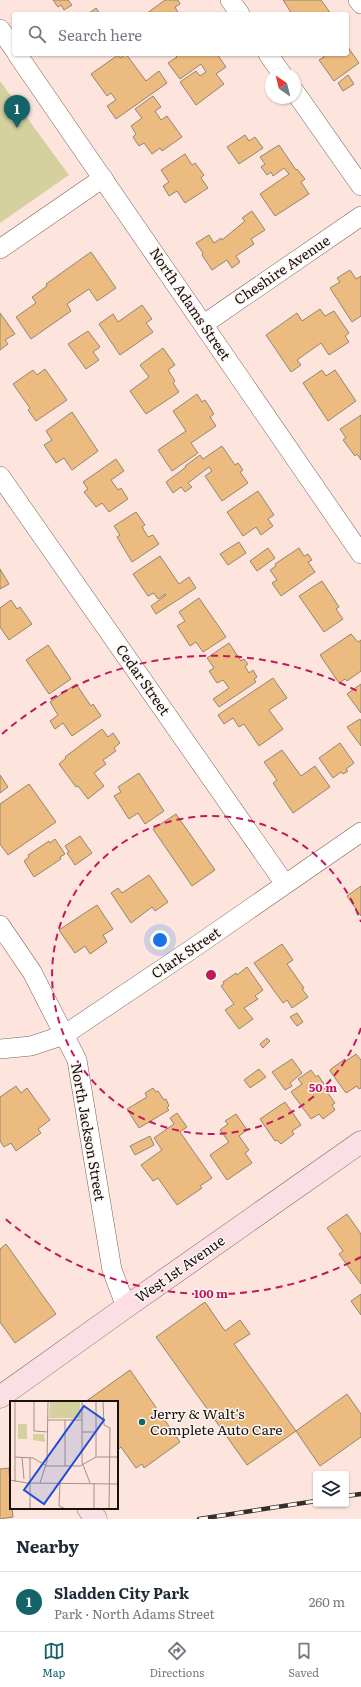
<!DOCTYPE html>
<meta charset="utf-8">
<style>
body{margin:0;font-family:Literata,serif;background:#f6f6f7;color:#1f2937}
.controls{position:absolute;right:12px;bottom:12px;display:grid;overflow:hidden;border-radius:4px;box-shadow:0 1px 3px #0004}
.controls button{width:36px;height:36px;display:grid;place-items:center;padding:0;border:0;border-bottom:1px solid #e0e1e3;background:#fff;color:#1f2937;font:20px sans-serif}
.compass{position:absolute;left:265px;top:68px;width:36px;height:36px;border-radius:50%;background:#fff;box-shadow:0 1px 3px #0004;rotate:325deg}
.you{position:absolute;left:160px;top:940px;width:14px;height:14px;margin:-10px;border:3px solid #fff;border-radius:50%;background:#1a73e8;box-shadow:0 0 0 6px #1a73e833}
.badge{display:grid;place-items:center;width:26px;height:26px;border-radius:50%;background:#136368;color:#fff;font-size:13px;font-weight:700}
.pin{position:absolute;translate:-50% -33px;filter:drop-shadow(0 1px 2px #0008)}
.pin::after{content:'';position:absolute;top:21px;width:14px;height:12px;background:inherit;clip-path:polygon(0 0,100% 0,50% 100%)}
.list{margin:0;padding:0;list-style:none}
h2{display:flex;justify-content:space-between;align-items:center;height:52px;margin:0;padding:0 16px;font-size:17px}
h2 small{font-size:13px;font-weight:400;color:#747a83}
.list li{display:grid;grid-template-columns:26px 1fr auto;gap:12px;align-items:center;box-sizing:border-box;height:60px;padding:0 16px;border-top:1px solid #e0e1e3}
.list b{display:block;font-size:15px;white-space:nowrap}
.list p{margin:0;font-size:13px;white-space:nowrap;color:#747a83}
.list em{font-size:13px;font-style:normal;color:#747a83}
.icon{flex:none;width:22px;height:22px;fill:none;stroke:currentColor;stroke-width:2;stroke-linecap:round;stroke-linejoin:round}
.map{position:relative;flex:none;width:361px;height:1519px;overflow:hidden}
.search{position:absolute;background:#fff;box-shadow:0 1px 3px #0004;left:12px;right:12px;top:12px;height:44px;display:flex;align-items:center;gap:10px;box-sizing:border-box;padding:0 14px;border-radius:4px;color:#747a83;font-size:15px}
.sheet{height:112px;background:#fff}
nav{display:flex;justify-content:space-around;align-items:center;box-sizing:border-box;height:56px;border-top:1px solid #e0e1e3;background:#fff;font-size:11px;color:#747a83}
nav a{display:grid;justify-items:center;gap:2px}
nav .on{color:#136368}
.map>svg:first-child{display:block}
.green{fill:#d5d19e}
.building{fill:#ecbb7f;stroke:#958470}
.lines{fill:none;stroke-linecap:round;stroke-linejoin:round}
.street-casing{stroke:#7e655c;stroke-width:20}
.secondary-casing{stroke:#7e655c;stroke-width:23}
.street{stroke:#fff;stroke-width:19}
.secondary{stroke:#fbdfe5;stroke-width:22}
.rail-casing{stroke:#382c28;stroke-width:4.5}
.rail{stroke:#fdf7f4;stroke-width:3;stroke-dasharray:9;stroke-linecap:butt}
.ring{fill:none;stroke:#c2185b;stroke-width:2;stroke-dasharray:7 5}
.poi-dot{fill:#136368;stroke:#fdf7f4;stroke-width:1.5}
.labels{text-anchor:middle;stroke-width:3;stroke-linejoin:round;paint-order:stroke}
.street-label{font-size:14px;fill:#1a100d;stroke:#fdf7f4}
.poi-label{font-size:14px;fill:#1a100d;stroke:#fdf7f4;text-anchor:start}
.inset-road{fill:none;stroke:#a2908a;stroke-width:1}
.view{fill:#1d4ed8;fill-opacity:0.15;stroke:#1d4ed8;stroke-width:2}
.inset-edge{fill:none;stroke:#1a100d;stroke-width:2}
.centre{fill:#c2185b;stroke:#fdf7f4;stroke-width:2}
.ring-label{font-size:12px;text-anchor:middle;font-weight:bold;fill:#c2185b;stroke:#fdf7f4;stroke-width:3;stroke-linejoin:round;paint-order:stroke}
</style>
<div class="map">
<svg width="361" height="1519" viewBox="0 0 361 1519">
<rect width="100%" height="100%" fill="#fde5dd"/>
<!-- green -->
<path class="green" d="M 0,81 L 69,175 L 0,223 Z"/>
<!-- building -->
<g class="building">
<path d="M 53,0 L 68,0 L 72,5 L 64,10 L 61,5 L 58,7 Z"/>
<path d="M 165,0 L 178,0 L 180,4 L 175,7 L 179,14 L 146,14 Z"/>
<path d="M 283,0 L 321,0 L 331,14 L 292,14 Z"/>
<path d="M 96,8 L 100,14 L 88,14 Z"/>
<path d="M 347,46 L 359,63 L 334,81 L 319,60 L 324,57 L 322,54 L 347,54 Z"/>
<path d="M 126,54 L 146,81 L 159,71 L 167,83 L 116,119 L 107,106 L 116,100 L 111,93 L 107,96 L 91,74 L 118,55 L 120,58 Z"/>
<path d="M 174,54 L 217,54 L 226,67 L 216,74 L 224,84 L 196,105 L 180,82 L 196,71 L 200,76 L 206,72 L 201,64 L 180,79 L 168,63 L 177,57 Z"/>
<path d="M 348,75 L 354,84 L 343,91 L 338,83 Z"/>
<path d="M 153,96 L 161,107 L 155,111 L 161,120 L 167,116 L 182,137 L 162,151 L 160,148 L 152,154 L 144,143 L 139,146 L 133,137 L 136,134 L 131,126 L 142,118 L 135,109 Z"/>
<path d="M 245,135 L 249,141 L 255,137 L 263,148 L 239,164 L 227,147 Z"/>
<path d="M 279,145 L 296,170 L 297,169 L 305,179 L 301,182 L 309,194 L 275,216 L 260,194 L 289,174 L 284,168 L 273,176 L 271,172 L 267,175 L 261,167 L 265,164 L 260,157 Z"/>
<path d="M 185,154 L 192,165 L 195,163 L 204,175 L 201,178 L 208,188 L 185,203 L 177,191 L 169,196 L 163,186 L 169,182 L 161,170 Z"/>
<path d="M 252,211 L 265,230 L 251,239 L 254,244 L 236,256 L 240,262 L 232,268 L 227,260 L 212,270 L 202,255 L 203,253 L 196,243 L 209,235 L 214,243 L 221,238 L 222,240 L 245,221 L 242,218 Z"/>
<path d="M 91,252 L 116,288 L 97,301 L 89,289 L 67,304 L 71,311 L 31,339 L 16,317 L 36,303 L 32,297 L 47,286 L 46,284 Z"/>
<path d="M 350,270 L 356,279 L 361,276 L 361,316 L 352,322 L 330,288 L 340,282 L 337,278 Z"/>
<path d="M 142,305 L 152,319 L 146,323 L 153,332 L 120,355 L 99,324 L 113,314 L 118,322 Z"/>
<path d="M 320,309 L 325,316 L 334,311 L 349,333 L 345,336 L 349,342 L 329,355 L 321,343 L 297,360 L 301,365 L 291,372 L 266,335 L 297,313 L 302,321 Z"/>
<path d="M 0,313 L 15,334 L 5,340 L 8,344 L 0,350 Z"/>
<path d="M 88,331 L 100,347 L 93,352 L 99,360 L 86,369 L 68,344 Z"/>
<path d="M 163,348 L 175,365 L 168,370 L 175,381 L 173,383 L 179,392 L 146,414 L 130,391 L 149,377 L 140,365 Z"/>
<path d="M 45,369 L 67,400 L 36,421 L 28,410 L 30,408 L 13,384 L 33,370 L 37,375 Z"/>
<path d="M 322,370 L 326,376 L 335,370 L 356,401 L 328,421 L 303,383 Z"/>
<path d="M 197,394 L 202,402 L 205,400 L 214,414 L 210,417 L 216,426 L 191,443 L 198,453 L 172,471 L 158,450 L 186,431 L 173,411 Z"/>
<path d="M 72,412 L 98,451 L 72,470 L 64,458 L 56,463 L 44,445 L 52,440 L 46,431 Z"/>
<path d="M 361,415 L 361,460 L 357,454 L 355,456 L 343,440 L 346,438 L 340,429 Z"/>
<path d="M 222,446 L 235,465 L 238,463 L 243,470 L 240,472 L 248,483 L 222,501 L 205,476 L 212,471 L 209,467 L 188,483 L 192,487 L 185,492 L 181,487 L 173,493 L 166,482 L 186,467 L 185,466 L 200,455 L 203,459 Z"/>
<path d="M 116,459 L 124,471 L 111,480 L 118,490 L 121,488 L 128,499 L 109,512 L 102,503 L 96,507 L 84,492 L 88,489 L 83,482 Z"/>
<path d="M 258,491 L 274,515 L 268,519 L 273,526 L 261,535 L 256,527 L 243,536 L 227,512 Z"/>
<path d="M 136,512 L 145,525 L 142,527 L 148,537 L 153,535 L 159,544 L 132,562 L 117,537 L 120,535 L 114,526 Z"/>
<path d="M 239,542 L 246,553 L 228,565 L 220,554 Z"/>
<path d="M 268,548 L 275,558 L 257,571 L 250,561 Z"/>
<path d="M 299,548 L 304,556 L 308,554 L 312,560 L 308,562 L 315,572 L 281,596 L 272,583 L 277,580 L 270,570 L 276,566 L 275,564 Z"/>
<path d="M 160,556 L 179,584 L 189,577 L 196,588 L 156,614 L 151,606 L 166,595 L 165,594 L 158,599 L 154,593 L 148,596 L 133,574 Z"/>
<path d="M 0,569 L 9,584 L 0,589 Z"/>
<path d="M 322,581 L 339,607 L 336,609 L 343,619 L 324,632 L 299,596 Z"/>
<path d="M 199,598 L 226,637 L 203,652 L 196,642 L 190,646 L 177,626 L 185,621 L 179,612 Z"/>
<path d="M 11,600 L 17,609 L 20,607 L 32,624 L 9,640 L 0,627 L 0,608 Z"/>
<path d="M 351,634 L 358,642 L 361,640 L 361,671 L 347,681 L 345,679 L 339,683 L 320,655 Z"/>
<path d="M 229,643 L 241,661 L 244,659 L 248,664 L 245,666 L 249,673 L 253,670 L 257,677 L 254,679 L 256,682 L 219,707 L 213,699 L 229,688 L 223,680 L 217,683 L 209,671 L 214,668 L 207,658 Z"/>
<path d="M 48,645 L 71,679 L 49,694 L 26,660 Z"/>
<path d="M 273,678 L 287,698 L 269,710 L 283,729 L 259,746 L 244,724 L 239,727 L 233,718 L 224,724 L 218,715 Z"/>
<path d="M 76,684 L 91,706 L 93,704 L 101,716 L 72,736 L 63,723 L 55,729 L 50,721 L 58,715 L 50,702 Z"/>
<path d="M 361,684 L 361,713 L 347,694 Z"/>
<path d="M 360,719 L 361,721 L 361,746 L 347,727 Z"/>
<path d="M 102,729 L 108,737 L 113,733 L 120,743 L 114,748 L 116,751 L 103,760 L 106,764 L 94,773 L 104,786 L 88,799 L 78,786 L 76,787 L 59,764 L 66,758 L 65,757 Z"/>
<path d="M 340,743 L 354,763 L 346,769 L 348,771 L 343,774 L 341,772 L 333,778 L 319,758 Z"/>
<path d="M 282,750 L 301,776 L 315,766 L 330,787 L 293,813 L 273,783 L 277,780 L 264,762 Z"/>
<path d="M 139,773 L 164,811 L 145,824 L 138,813 L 129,819 L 114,796 L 121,792 L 118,787 Z"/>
<path d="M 0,775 L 8,787 L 0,793 Z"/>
<path d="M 29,784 L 56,822 L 8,855 L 0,844 L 0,804 Z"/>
<path d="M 176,814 L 215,870 L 192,886 L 153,829 Z"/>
<path d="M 80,836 L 92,853 L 75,865 L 67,853 L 69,852 L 65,846 Z"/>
<path d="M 55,839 L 65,854 L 60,857 L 61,859 L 34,877 L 24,861 L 29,857 L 28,855 L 49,841 L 50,843 Z"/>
<path d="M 149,875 L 168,902 L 155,911 L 152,907 L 131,923 L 111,893 L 118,888 L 122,893 Z"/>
<path d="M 361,886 L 361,916 L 347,896 Z"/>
<path d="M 97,905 L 113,929 L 103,935 L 107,942 L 90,954 L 85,946 L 75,953 L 59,930 Z"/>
<path d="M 282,944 L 293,960 L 287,964 L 304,988 L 302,989 L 308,997 L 292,1008 L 287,1000 L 283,1003 L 254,963 Z"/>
<path d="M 247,967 L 263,990 L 255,996 L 258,999 L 244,1008 L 253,1019 L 239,1029 L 225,1010 L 234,1004 L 221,986 L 224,984 L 223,982 L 236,973 L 237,975 Z"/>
<path d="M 297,1013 L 303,1022 L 297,1026 L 290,1017 Z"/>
<path d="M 267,1038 L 270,1041 L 263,1048 L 260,1044 Z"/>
<path d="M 356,1054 L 361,1060 L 361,1088 L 359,1089 L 357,1086 L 346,1093 L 330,1071 L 331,1069 L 345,1059 L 346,1061 Z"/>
<path d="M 292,1059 L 302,1073 L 290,1083 L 292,1086 L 285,1090 L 272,1072 Z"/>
<path d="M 259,1069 L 266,1077 L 250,1088 L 244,1080 Z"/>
<path d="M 311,1070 L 316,1077 L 318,1075 L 324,1084 L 322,1085 L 335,1103 L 332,1105 L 335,1110 L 323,1119 L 319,1114 L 311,1119 L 291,1092 L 302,1084 L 298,1079 Z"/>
<path d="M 16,1086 L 21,1093 L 27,1088 L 50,1120 L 38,1129 L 41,1133 L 16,1151 L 11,1143 L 4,1147 L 0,1141 L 0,1097 Z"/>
<path d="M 153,1088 L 156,1092 L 158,1091 L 164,1100 L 166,1099 L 169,1106 L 167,1108 L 169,1110 L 139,1128 L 127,1109 L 147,1097 L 145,1093 Z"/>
<path d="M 285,1102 L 301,1125 L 292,1131 L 294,1134 L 281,1144 L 277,1140 L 275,1141 L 260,1119 Z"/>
<path d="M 177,1113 L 187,1127 L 180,1132 L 212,1178 L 200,1186 L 202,1188 L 177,1205 L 158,1178 L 153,1181 L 141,1165 L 162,1150 L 154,1138 L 174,1124 L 170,1118 Z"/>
<path d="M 236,1114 L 247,1130 L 239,1136 L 249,1150 L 245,1153 L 252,1163 L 227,1180 L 210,1155 L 229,1142 L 220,1130 L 228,1124 L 225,1121 Z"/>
<path d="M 150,1136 L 154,1145 L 135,1155 L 130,1146 Z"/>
<path d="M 347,1214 L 361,1234 L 361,1284 L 339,1254 L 343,1251 L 327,1228 Z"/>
<path d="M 6,1244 L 56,1314 L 15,1343 L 0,1322 L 0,1249 Z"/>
<path d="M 361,1294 L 361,1315 L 351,1301 Z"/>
<path d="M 205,1302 L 225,1331 L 240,1320 L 250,1334 L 234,1344 L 296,1431 L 247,1465 L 156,1337 Z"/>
<path d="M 130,1370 L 180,1442 L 144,1468 L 142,1464 L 136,1468 L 121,1447 L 117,1450 L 117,1402 L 85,1402 Z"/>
<path d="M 347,1394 L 361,1414 L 361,1437 L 320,1466 L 296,1431 Z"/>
<path d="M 9,1468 L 11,1508 L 12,1508 L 13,1517 L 0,1519 L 0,1469 Z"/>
</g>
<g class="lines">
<!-- street casing -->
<g class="street-casing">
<g id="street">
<path d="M 230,0 L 240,14"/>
<path d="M 358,0 L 361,4"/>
<path d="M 0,29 L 14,49"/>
<path d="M 17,54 L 361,554"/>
<path d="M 268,54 L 282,74"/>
<path d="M 295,92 L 361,186"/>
<path d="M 0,249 L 103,178"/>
<path d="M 204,324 L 361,216"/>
<path d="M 0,476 L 285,884"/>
<path d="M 0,925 L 32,972 L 77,1060 L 112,1270 L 126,1307"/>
<path d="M 0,1049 L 31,1046 L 64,1035 L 189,951 L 361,832"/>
</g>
</g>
<!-- secondary casing -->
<g class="secondary-casing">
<g id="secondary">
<path d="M 0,1397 L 126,1307 L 361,1142"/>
<path d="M 88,1508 L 96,1519"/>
</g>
</g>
<!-- street -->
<use href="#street" class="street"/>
<!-- secondary -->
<use href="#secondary" class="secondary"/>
<!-- rail casing -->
<g class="rail-casing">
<g id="rail">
<path d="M 346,1496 L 361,1494"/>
<path d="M 199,1519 L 316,1501"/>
</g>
</g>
<!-- rail -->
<use href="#rail" class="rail"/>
</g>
<!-- distance rings -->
<g class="ring">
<path d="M361 1028A159 159 0 1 1 361 922"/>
<path d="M361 1257A319 319 0 0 1 2 1216M2 734A319 319 0 0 1 361 693"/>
</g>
<!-- markers -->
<circle class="poi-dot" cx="142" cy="1422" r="4"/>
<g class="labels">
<!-- street labels -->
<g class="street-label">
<text transform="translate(282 270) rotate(-34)" y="5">Cheshire Avenue</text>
<text transform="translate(190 304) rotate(56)" y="5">North Adams Street</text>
<text transform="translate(143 680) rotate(55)" y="5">Cedar Street</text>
<text transform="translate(186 953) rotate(-34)" y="5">Clark Street</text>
<text transform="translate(88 1132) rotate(80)" y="5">North Jackson Street</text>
<text transform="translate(180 1269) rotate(-35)" y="5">West 1st Avenue</text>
</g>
<!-- poi labels -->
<g class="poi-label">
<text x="150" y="1419">Jerry &amp; Walt's<tspan x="150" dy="16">Complete Auto Care</tspan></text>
</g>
</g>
<!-- overview -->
<g transform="translate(10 1401)">
<rect width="108" height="108" fill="#fde5dd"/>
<path d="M 40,0 L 70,0 L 71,17 L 39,17 ZM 8,23 L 17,23 L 17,38 L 8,38 ZM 23,33 L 34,33 L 35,41 L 23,39 Z" fill="#d5d19e"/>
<path class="inset-road" d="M 24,0 L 24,30 L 38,31M 72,0 L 72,61 L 80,82M 86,0 L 86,56M 93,0 L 94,24 L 100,27 L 99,108M 38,19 L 72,19M 72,31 L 86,31M 5,56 L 23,57 L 37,65 L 70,65 L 86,56 L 108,56M 12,56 L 14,78M 55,65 L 55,19M 0,79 L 17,82 L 108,83M 5,81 L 5,0M 30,82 L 37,60 L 38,0M 50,82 L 49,105 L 56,108 L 84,108M 20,108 L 20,56M 84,108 L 84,82"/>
<path class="view" d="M 74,5 L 94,19 L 34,103 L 14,89 Z"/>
<rect width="108" height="108" class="inset-edge"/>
</g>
<circle cx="211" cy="975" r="6" class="centre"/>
<g class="ring-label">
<text x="323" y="1092">50 m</text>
<text x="211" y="1298">100 m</text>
</g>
</svg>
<div class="controls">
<button><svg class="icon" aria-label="layers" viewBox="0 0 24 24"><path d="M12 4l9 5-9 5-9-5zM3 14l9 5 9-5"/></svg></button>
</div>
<svg class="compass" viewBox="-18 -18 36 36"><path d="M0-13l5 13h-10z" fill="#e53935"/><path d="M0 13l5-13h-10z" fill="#747a83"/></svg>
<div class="you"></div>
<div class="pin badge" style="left:17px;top:128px">1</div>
<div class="search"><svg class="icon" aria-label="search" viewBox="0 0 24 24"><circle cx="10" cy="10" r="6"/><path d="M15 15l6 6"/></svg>Search here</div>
</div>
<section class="sheet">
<h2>Nearby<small></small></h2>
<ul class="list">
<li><span class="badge">1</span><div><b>Sladden City Park</b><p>Park · North Adams Street</p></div><em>260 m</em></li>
</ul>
</section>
<nav>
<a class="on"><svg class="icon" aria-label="map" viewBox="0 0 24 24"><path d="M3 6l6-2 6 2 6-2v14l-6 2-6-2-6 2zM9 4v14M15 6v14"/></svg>Map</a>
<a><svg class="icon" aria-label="directions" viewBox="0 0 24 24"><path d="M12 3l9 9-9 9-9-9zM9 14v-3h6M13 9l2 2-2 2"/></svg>Directions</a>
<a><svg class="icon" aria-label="saved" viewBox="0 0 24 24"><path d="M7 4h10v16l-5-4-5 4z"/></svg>Saved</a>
</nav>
